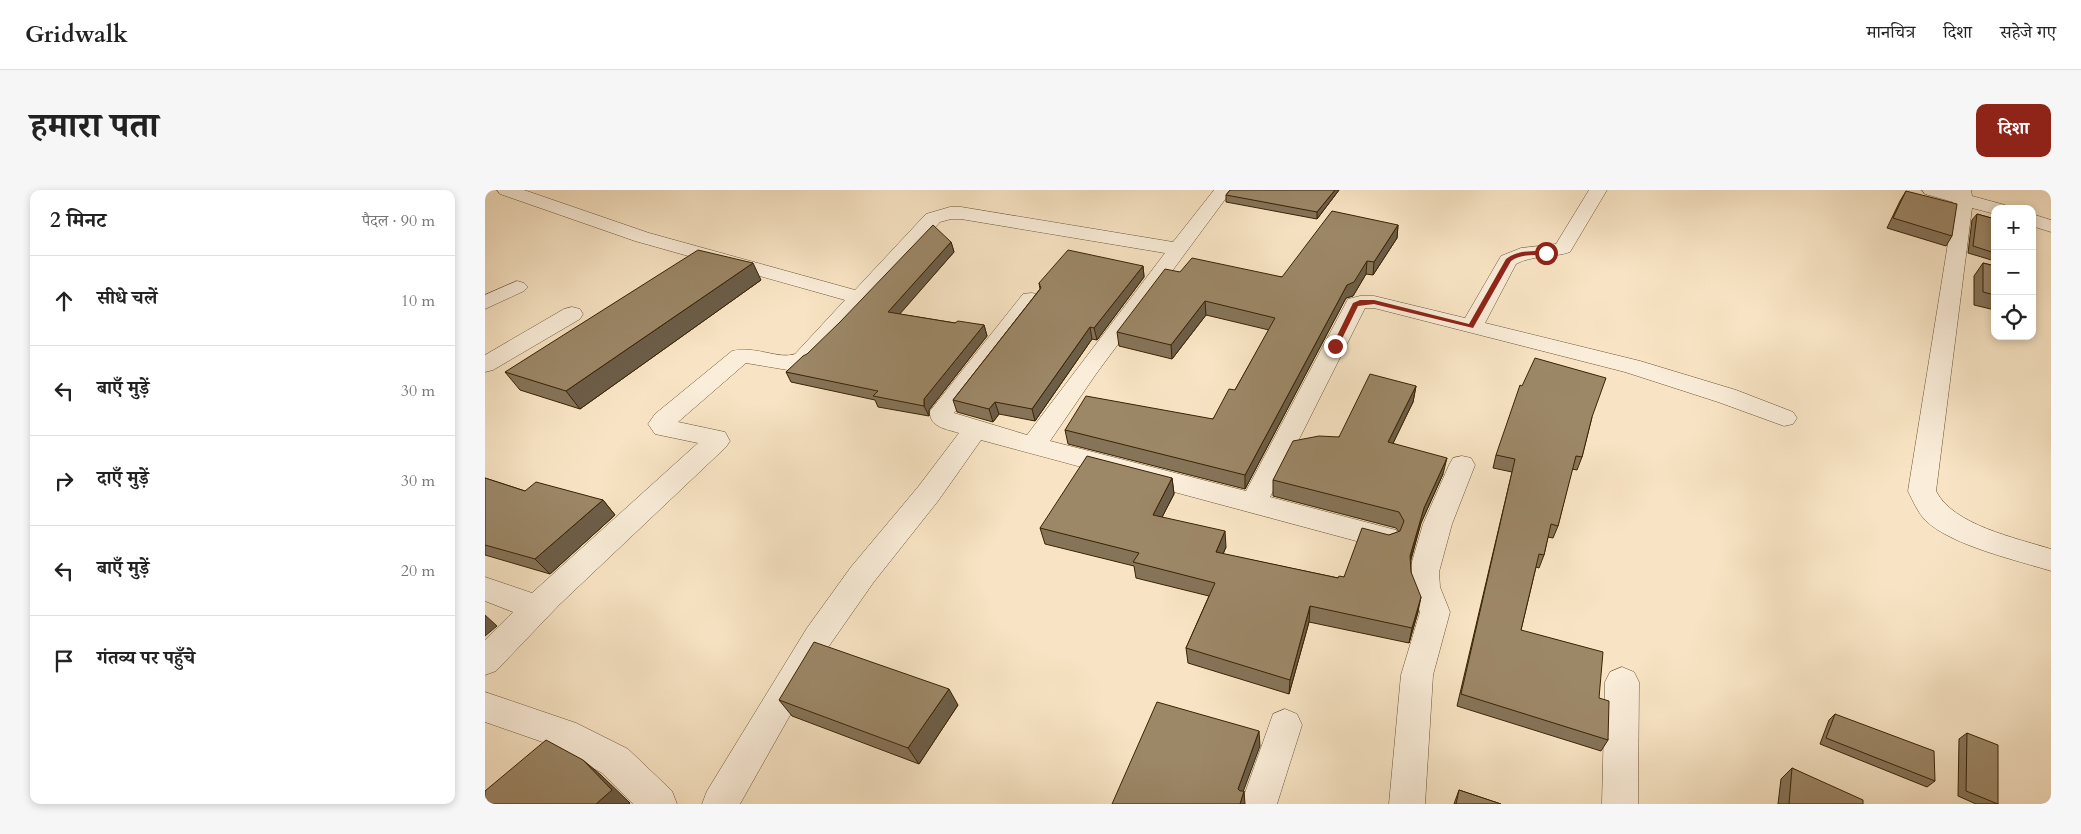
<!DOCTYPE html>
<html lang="hi">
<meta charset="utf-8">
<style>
body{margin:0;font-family:Cardo,"Noto Serif Devanagari",serif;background:#f6f6f6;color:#222}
.controls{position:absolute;right:15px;top:15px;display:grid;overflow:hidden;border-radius:10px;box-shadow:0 2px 8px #0003}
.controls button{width:45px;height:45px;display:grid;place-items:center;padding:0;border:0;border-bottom:1px solid #e0e0e0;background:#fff;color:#222;font:25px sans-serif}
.stop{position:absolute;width:15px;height:15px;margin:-11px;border:4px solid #8f2418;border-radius:50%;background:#fff}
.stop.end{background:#8f2418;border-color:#fff;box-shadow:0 1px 5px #0008}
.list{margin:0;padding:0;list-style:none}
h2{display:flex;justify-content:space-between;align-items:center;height:65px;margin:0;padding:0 20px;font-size:21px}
h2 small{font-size:16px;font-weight:400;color:#767676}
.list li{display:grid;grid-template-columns:32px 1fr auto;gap:15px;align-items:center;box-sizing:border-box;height:90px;padding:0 20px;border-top:1px solid #e0e0e0}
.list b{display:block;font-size:19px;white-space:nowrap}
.list em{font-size:16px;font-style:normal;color:#767676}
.icon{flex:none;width:28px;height:28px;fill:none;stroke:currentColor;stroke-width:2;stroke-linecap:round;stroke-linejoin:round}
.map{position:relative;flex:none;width:1566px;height:614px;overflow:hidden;border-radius:10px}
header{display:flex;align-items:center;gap:30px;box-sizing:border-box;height:70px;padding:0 25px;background:#fff;border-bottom:1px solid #e0e0e0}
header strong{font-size:24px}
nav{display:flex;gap:28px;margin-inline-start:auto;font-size:18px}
.intro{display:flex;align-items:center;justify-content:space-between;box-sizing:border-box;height:120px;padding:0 30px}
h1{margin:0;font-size:35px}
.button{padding:12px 22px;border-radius:10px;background:#8f2418;color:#fff;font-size:18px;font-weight:700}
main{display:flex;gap:30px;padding:0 30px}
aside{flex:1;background:#fff;border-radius:10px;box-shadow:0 2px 8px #0003}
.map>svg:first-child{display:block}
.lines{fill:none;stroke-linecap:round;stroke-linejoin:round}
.street-casing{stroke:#695333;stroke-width:1}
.street{fill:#faedd9;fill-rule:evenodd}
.wall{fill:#867459;stroke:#392303}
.shaded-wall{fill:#6d5e48;stroke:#392303}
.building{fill:#9c8767;stroke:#392303}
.route{fill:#8f2418}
</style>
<header>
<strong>Gridwalk</strong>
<nav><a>मानचित्र</a><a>दिशा</a><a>सहेजे गए</a></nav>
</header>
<div class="intro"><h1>हमारा पता</h1><a class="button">दिशा</a></div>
<main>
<aside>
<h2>2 मिनट<small>पैदल · 90 m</small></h2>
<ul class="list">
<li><svg class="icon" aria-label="ahead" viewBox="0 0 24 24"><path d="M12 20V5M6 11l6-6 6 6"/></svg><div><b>सीधे चलें</b></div><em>10 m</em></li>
<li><svg class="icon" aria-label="left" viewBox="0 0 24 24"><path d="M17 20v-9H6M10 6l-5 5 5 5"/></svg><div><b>बाएँ मुड़ें</b></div><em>30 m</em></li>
<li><svg class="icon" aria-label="right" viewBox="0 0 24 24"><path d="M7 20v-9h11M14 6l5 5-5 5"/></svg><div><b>दाएँ मुड़ें</b></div><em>30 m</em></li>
<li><svg class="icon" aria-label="left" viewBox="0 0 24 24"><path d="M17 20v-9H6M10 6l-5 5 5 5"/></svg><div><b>बाएँ मुड़ें</b></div><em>20 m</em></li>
<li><svg class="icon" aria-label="arrive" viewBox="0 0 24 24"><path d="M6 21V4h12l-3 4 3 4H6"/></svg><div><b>गंतव्य पर पहुँचे</b></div></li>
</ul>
</aside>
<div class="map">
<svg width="1566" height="614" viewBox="0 0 1566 614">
<rect width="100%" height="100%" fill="#f8e4c4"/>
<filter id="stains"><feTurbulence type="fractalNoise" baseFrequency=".004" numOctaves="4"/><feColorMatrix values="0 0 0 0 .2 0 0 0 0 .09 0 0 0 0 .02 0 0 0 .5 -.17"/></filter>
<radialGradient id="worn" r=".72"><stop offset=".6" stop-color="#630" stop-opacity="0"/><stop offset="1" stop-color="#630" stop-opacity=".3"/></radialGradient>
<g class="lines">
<!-- street casing -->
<g class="street-casing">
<g id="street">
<path d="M 12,0 L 39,0 L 164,43 L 370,100 L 441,24 L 465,17 L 476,17 L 688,52 L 729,0 L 747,0 L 611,184 L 565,251 L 761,301 L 863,109 L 875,106 L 889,106 L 980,128 L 1016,66 L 1036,58 L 1071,54 L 1104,0 L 1122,0 L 1085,62 C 1068,68 1047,65 1031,74 L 1000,133 L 1155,171 L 1251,200 L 1308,222 L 1312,228 L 1308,234 L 1299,236 L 1233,212 L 1140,182 L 889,118 L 880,118 L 785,307 L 911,340 L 915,348 L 911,356 L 901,359 L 496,250 L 453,311 L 388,393 L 344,456 L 255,614 L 217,614 L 222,601 L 322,438 L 366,377 L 433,297 L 474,243 C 461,239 444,237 445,221 L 538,104 L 546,103 L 554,104 L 557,109 L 469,223 L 542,245 L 680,63 L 476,29 L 466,29 L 455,32 L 326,174 L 303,180 L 261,173 L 193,232 L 240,242 L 245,251 L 241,257 L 74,415 L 11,481 L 0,485 L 0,450 L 28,422 L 0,411 L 0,387 L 47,403 L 213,253 L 170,244 L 163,234 L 170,224 L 247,161 C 270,155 294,170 310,164 L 360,110 L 150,51 L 15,4 Z"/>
<path d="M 1437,0 L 1486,0 L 1487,6 L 1520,15 L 1522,19 L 1510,19 L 1510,24 L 1487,18 L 1451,301 C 1468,335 1531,348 1566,359 L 1566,381 C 1531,370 1468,356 1441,331 C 1433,323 1428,311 1423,301 L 1469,16 L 1468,12 L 1440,4 Z"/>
<path d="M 1547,24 L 1566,30 L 1566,42 L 1547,36 Z"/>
<path d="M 32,91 L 39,93 L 43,97 L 39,101 L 0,119 L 0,105 Z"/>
<path d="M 87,117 L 95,119 L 98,124 L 95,129 L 8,180 L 0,182 L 0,165 L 79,119 Z"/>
<path d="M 977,266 L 986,268 L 990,275 L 967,334 L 954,382 L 955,397 L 965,422 L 948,485 L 940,614 L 904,614 L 916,485 L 935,422 L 925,397 L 924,382 L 938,334 L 964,275 L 968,268 Z"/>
<path d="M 1137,477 L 1149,482 L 1154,492 L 1153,614 L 1117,614 L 1120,492 L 1125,482 Z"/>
<path d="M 0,502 L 91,533 L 143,559 L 187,601 L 192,614 L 148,614 L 117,583 L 69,556 L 0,532 Z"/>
<path d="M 800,519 L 812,524 L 817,535 L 792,614 L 756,614 L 788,524 Z"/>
</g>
</g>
<!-- street -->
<use href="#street" class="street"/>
</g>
<!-- wall -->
<g class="wall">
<path d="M 745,0 L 854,0 L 832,29 L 741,12 L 741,5 Z"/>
<path d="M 1421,1 L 1467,46 L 1461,56 L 1402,38 L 1415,11 Z"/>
<path d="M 1492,24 L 1510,29 L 1510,71 L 1483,63 L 1487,30 Z"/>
<path d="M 913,35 L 912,48 L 888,85 L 881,84 L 868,106 L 861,108 L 760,299 L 583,254 L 580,240 L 728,229 L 750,200 L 784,140 L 721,125 L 687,169 L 634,156 L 632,142 L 695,82 L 797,87 Z"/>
<path d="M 466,52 L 469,62 L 414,124 L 470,133 L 499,135 L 502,146 L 444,220 L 444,226 L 393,217 L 390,210 L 306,192 L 301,182 Z"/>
<path d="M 1498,73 L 1510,76 L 1510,120 L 1489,115 L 1489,86 Z"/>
<path d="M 658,76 L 659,87 L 612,150 L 607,149 L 550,231 L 514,224 L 508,232 L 472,222 L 468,210 L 555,99 L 554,93 Z"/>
<path d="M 276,90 L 95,219 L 35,200 L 20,182 Z"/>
<path d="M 931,196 L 928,212 L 908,253 L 958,284 L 936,333 L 926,370 L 926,382 L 933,422 L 924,453 L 824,432 L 804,504 L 703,473 L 701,458 L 724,406 L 651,388 L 649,376 L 560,354 L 555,338 L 687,288 L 689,304 L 677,327 L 741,357 L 738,364 L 853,388 L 859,387 L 904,345 L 914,342 L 911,338 L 788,306 L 788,290 Z"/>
<path d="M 1107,227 L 1097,267 L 1092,280 L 1087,279 L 1073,336 L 1068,348 L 1063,347 L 1059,365 L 1054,378 L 1051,377 L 1036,440 L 1114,508 L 1123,550 L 1116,561 L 972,516 L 1027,282 L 1008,278 L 1011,265 Z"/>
<path d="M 0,288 L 40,301 L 118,310 L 130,325 L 65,384 L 0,365 Z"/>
<path d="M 294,510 L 473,515 L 434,574 L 307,526 Z"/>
<path d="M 1350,524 L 1450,591 L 1442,597 L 1335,554 L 1344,530 Z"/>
<path d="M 1482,543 L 1513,614 L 1491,614 L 1473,606 L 1474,549 Z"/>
<path d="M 1307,578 L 1378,614 L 1293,614 L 1296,589 Z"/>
<path d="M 974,600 L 1016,614 L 969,614 Z"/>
</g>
<!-- shaded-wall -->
<g class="shaded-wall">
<path d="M 850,0 L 854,0 L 832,29 L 832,22 Z"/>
<path d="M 913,35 L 912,48 L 888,85 L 889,72 Z"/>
<path d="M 466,52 L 469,62 L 407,133 L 403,122 Z"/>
<path d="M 882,71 L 881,84 L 868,106 L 861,108 L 760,299 L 760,285 L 862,95 Z"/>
<path d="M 268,73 L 276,90 L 95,219 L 81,201 Z"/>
<path d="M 658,76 L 659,87 L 612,150 L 609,138 Z"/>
<path d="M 720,111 L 721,125 L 687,169 L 686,155 Z"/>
<path d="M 499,135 L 502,146 L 444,220 L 444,226 L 439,216 L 439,209 Z"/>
<path d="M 605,137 L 607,149 L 550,231 L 547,219 Z"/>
<path d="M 931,196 L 928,212 L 901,268 L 903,252 Z"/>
<path d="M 510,212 L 514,224 L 508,232 L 504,219 Z"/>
<path d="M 962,268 L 958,284 L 936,333 L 922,381 L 925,366 L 939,318 Z"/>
<path d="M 687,288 L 689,304 L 670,341 L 668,325 Z"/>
<path d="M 118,310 L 130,325 L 65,384 L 50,369 Z"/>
<path d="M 740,341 L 741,357 L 732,378 L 731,362 Z"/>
<path d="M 936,407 L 933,422 L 924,453 L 927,438 Z"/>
<path d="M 825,416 L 824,432 L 804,504 L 805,490 Z"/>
<path d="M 0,425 L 12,436 L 0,446 Z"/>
<path d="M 464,499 L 473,515 L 434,574 L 423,558 Z"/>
<path d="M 774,541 L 775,556 L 754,613 L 753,599 Z"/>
<path d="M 98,570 L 116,585 L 145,613 L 144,614 L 111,614 Z"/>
<path d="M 759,601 L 760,614 L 755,614 Z"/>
</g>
<!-- building -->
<g class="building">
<path d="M 745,0 L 850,0 L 832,22 L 741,5 Z"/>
<path d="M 1421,1 L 1472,14 L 1467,46 L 1408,28 Z"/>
<path d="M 847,21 L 913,35 L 889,72 L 882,71 L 869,92 L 862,95 L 760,285 L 580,240 L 601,206 L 728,229 L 744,199 L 750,200 L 790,128 L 720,111 L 686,155 L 632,142 L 680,79 L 695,82 L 707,68 L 797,87 Z"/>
<path d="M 1492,24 L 1510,29 L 1510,63 L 1488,56 Z"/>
<path d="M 448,35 L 466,52 L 403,122 L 470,133 L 473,131 L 499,135 L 439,209 L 439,216 L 388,206 L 393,201 L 301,182 L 318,166 L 322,164 L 355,132 Z"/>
<path d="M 213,60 L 268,73 L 81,201 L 20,182 Z"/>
<path d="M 583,60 L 658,76 L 609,138 L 605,137 L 547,219 L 510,212 L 504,219 L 468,210 L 556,98 L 554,93 Z"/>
<path d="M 1498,73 L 1510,76 L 1510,105 L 1498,102 Z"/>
<path d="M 1050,168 L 1121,188 L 1107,227 L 1097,267 L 1091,266 L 1073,336 L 1066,334 L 1059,365 L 1054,364 L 1036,440 L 1118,462 L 1114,508 L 1124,511 L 1123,550 L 976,504 L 1030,269 L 1011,265 L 1035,195 L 1037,196 Z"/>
<path d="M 885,184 L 931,196 L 903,252 L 962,268 L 939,318 L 925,366 L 926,382 L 936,407 L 927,438 L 825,416 L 805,490 L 701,458 L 730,393 L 648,372 L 654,363 L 555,338 L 602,266 L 687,288 L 668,325 L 740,341 L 731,362 L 853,388 L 854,386 L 859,387 L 877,338 L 904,345 L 915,341 L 919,331 L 914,322 L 788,290 L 808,251 L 834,246 L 854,247 Z"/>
<path d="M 0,288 L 40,301 L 51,292 L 118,310 L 50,369 L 0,355 Z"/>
<path d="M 329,452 L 464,499 L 423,558 L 294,510 Z"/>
<path d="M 672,512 L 774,541 L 753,599 L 755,601 L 759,601 L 755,614 L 627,614 Z"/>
<path d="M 1350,524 L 1449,561 L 1450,591 L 1341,548 Z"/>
<path d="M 1482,543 L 1513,555 L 1513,614 L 1481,601 Z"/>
<path d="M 61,550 L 98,570 L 127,600 L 111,614 L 0,614 L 0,601 Z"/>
<path d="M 1307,578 L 1378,610 L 1378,614 L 1304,614 Z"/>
<path d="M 974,600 L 1016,614 L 971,614 Z"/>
</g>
<!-- route -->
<path class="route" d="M 1061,61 L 1063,64 C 1049,66 1037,63 1026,71 L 988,138 L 889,114 L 873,116 L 853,157 L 847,156 L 868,113 L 875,110 L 889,110 L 984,134 L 1021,69 C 1033,60 1046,61 1061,61 Z"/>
<rect width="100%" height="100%" filter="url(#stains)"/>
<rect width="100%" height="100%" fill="url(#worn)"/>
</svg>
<div class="controls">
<button>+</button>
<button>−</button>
<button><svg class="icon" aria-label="locate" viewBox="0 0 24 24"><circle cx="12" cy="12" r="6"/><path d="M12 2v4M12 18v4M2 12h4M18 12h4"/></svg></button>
</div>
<div class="stop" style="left:1061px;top:63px"></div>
<div class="stop end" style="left:850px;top:156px"></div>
</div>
</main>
